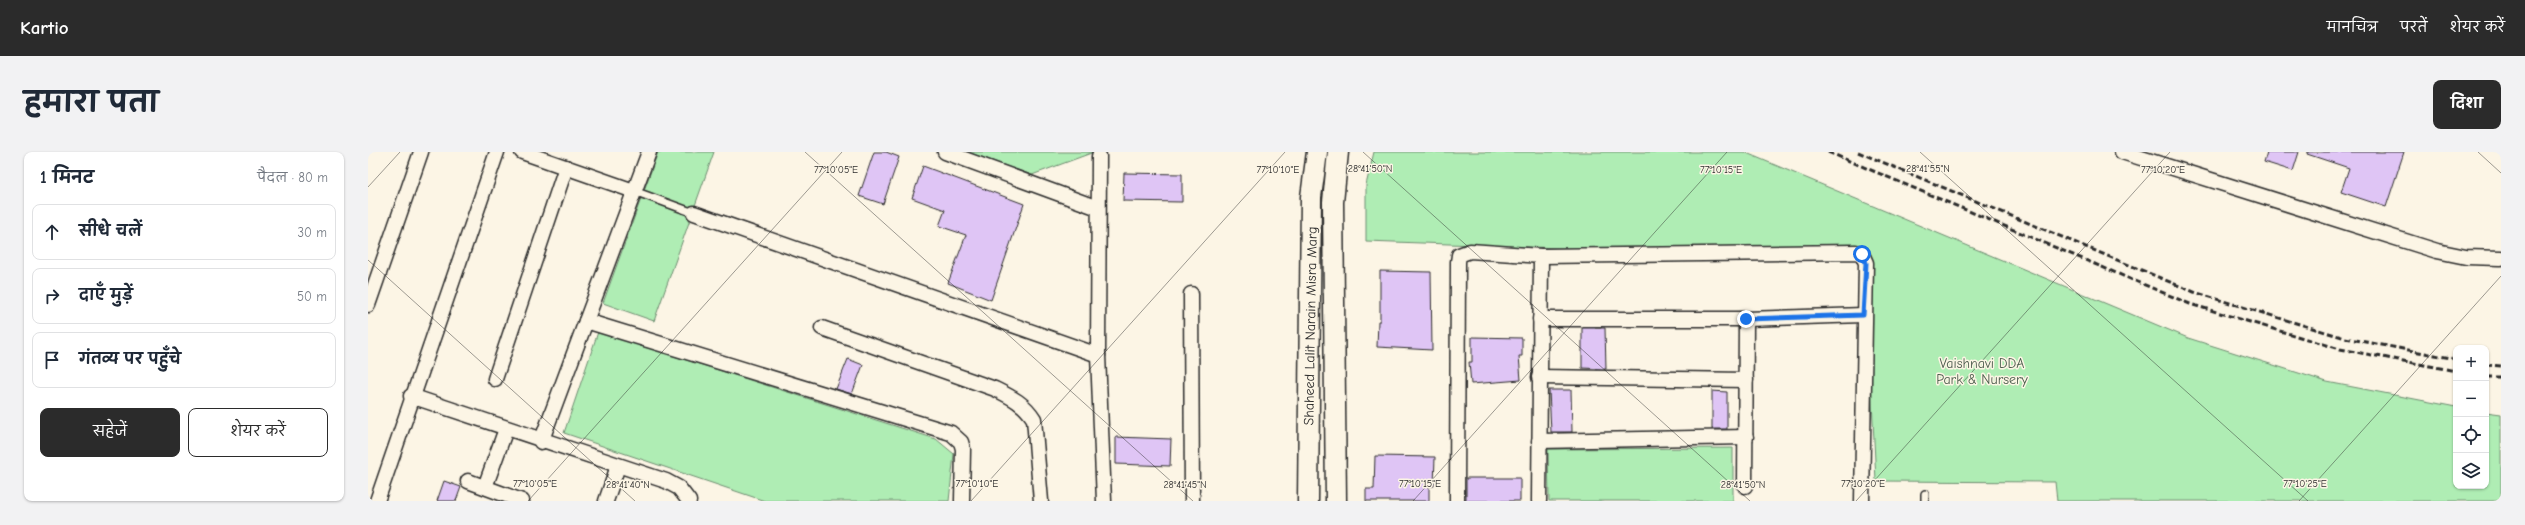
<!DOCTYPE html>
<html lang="hi">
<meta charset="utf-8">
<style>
body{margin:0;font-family:"Comic Neue","Playpen Sans Deva",sans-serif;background:#f2f2f3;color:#1f2937}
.controls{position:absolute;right:12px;bottom:12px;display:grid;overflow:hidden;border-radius:8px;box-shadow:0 1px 3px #0004}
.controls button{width:36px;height:36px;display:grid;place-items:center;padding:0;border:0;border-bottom:1px solid #e0e1e3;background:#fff;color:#1f2937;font:20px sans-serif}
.stop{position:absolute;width:12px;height:12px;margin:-9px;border:3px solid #1a73e8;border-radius:50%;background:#fff}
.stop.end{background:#1a73e8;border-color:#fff;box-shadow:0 1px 4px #0008}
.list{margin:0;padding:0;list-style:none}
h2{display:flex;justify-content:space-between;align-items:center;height:52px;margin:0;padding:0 16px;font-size:17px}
h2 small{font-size:13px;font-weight:400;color:#747a83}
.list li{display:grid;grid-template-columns:26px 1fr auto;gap:12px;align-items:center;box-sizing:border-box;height:56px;margin:0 8px 8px;padding:0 8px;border:1px solid #e0e1e3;border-radius:8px}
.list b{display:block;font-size:15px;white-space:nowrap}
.list em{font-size:13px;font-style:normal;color:#747a83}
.actions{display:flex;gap:8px;padding:12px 16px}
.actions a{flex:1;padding:9px 0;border:1px solid #2b2b2b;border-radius:8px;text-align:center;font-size:14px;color:#2b2b2b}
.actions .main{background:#2b2b2b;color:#fff}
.icon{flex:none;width:22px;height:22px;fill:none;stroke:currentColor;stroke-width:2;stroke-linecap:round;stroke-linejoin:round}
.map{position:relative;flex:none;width:2133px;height:349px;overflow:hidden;border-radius:8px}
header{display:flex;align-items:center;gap:24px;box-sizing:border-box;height:56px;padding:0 20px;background:#2b2b2b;color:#fff}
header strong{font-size:19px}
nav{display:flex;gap:22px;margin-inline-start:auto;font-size:14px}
.intro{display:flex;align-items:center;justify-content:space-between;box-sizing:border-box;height:96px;padding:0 24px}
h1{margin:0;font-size:28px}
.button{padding:10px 18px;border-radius:8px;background:#2b2b2b;color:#fff;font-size:14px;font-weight:700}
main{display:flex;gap:24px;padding:0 24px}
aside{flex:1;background:#fff;border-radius:8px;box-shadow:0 1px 3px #0004}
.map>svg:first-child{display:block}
.green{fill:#afedb4;stroke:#6d8c70}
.building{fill:#dfc5f5;stroke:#2b2b2b}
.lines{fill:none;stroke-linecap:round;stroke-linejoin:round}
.lane-casing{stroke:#2b2b2b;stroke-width:10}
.street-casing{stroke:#2b2b2b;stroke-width:17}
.secondary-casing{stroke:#2b2b2b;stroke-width:23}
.lane{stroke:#fcf5e5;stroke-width:7}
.street{stroke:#fcf5e5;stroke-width:14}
.secondary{stroke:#fcf5e5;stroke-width:20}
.rail{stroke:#2b2b2b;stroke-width:3;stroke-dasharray:6 3;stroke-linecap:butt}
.route{stroke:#1a73e8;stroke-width:5}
.ticks{fill:none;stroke:#2b2b2b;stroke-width:1;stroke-opacity:0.45}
.labels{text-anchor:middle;stroke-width:3;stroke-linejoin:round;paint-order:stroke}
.street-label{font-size:14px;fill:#2b2b2b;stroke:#fcf5e5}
.park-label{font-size:14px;fill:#4c5c4d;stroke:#fcf5e5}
.ticks-label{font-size:10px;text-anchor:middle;fill:#2b2b2b;stroke:#fcf5e5;stroke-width:3;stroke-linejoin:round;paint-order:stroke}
</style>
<header>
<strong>Kartio</strong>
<nav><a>मानचित्र</a><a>परतें</a><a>शेयर करें</a></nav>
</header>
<div class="intro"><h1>हमारा पता</h1><a class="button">दिशा</a></div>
<main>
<aside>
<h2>1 मिनट<small>पैदल · 80 m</small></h2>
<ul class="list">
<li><svg class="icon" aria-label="ahead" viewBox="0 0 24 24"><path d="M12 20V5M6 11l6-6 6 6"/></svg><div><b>सीधे चलें</b></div><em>30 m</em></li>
<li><svg class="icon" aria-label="right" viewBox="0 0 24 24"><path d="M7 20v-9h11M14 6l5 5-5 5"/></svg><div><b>दाएँ मुड़ें</b></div><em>50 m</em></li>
<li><svg class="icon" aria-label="arrive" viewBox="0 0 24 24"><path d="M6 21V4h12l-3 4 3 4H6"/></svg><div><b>गंतव्य पर पहुँचे</b></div></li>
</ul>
<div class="actions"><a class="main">सहेजें</a><a>शेयर करें</a></div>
</aside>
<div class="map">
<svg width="2133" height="349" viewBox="0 0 2133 349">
<rect width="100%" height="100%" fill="#fcf5e5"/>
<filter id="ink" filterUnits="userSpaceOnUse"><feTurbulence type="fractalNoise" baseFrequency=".025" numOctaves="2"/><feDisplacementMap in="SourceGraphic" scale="8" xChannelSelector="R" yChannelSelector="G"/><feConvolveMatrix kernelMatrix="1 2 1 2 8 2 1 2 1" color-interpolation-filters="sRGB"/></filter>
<g filter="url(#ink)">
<!-- green -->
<g class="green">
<path d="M 290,0 L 346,0 L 286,169 L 235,151 Z"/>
<path d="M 600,0 L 726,0 L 664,23 Z"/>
<path d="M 1006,0 L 1376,0 L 1820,186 L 1959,230 L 2088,255 L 2088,334 L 2118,334 L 2118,260 L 2133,262 L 2133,349 L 1689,349 L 1687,330 L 1508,329 L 1497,107 L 998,89 L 998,33 Z"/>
<path d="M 230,180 L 568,287 L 586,302 L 581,349 L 397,349 L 196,281 Z"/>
<path d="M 1365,296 L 1365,349 L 1181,349 L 1180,297 Z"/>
</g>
<!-- building -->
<g class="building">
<path d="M 506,0 L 518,0 L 531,5 L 515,52 L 491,44 Z"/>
<path d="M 1899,0 L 1931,0 L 1925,19 L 1896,10 Z"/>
<path d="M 1940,0 L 2036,0 L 2018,55 L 1973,40 L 1981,16 L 1939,2 Z"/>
<path d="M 555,14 L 656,52 L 623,148 L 580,131 L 598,83 L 571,74 L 577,58 L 544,46 Z"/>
<path d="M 756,21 L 814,22 L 814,50 L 755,49 Z"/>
<path d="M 1012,119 L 1063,120 L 1064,198 L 1009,195 L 1010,169 L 1012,169 Z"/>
<path d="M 1214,176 L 1237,176 L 1238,217 L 1214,216 Z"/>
<path d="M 1104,185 L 1154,186 L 1154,204 L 1151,204 L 1153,228 L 1103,232 L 1101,210 L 1104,210 Z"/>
<path d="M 480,207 L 495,213 L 484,242 L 468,237 Z"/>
<path d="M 1181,238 L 1203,238 L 1204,280 L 1183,280 Z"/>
<path d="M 1344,239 L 1359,240 L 1359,277 L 1344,277 Z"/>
<path d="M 748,285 L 803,287 L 802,314 L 748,312 Z"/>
<path d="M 1007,304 L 1067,305 L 1066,334 L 1061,334 L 1061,349 L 998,349 L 998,337 L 1006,337 Z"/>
<rect x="1098" y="326" width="54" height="23"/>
<path d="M 76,329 L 93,335 L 88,349 L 69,349 Z"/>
</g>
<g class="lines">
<!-- lane casing -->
<g class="lane-casing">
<g id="lane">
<path d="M 266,39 L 326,61"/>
<path d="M 1557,349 L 1557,342"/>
</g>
</g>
<!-- street casing -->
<g class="street-casing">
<g id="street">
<path d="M 154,0 L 266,39"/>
<path d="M 577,0 L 730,56"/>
<path d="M 1754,0 L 2069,99 L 2098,105 L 2133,106"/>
<path d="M 731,4 L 730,203 L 736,349"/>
<path d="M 326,61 L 730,203"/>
<path d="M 823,142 L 824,349"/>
<path d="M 0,153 L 53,0"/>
<path d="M 1172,167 L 1378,167 L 1495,163"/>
<path d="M 218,169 L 583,281 L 593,290 L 595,297 L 594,349"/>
<path d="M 454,176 L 627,237 C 643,245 656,251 666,267 L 673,349"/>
<path d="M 1171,225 L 1378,228"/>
<path d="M 127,227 L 198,15"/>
<path d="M 43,244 L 298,329 L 311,336 L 321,349"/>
<path d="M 1171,289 L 1378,285"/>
<path d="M 173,290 L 281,0"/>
<path d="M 100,329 L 154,349"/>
<path d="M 1377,334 L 1378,167"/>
<path d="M 117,335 L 138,277"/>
<path d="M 9,349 L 129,0"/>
<path d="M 238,349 L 250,314"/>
<path d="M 1089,349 L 1090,110 L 1091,103 L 1102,99 L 1173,104 L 1488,100 L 1494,102 L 1498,111 L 1494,349"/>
<path d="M 1171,349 L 1173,104"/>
</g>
</g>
<!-- secondary casing -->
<g class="secondary-casing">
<g id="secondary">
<path d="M 940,349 L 943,45 L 949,0"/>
<path d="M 968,349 L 965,50 L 970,0"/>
</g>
</g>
<!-- lane -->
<use href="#lane" class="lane"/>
<!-- street -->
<use href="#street" class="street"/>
<!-- secondary -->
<use href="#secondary" class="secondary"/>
<!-- rail -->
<g class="rail">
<path d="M 1460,0 L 1822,152 L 1972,197 L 2088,219"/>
<path d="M 1490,0 L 1826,140 L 1977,186 L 2088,207"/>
<path d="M 2118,213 L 2133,214"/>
<path d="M 2118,225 L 2133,225"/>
</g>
</g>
</g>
<g class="lines" filter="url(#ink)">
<!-- route -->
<path class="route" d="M 1378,167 L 1495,163 L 1498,111 L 1494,102"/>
</g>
<!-- ticks -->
<path class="ticks" d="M 437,0 L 825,349M 995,0 L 1382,349M 1552,0 L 1940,349M 2110,0 L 2133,21M 0,35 L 32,0M 0,108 L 267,349M 160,349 L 474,0M 603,349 L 917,0M 1045,349 L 1359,0M 1488,349 L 1802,0M 1931,349 L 2133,124"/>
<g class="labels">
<!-- street labels -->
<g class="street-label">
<text transform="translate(942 174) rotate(-89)" y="5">Shaheed Lalit Narain Misra Marg</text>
</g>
<!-- park labels -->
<g class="park-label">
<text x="1614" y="216">Vaishnavi DDA<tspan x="1614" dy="16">Park &amp; Nursery</tspan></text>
</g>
</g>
<g class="ticks-label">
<text x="1002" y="20">28°41'50"N</text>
<text x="1560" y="20">28°41'55"N</text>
<text x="468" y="21">77°10'05"E</text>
<text x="910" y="21">77°10'10"E</text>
<text x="1353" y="21">77°10'15"E</text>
<text x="1795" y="21">77°10'20"E</text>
<text x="167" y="335">77°10'05"E</text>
<text x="609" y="335">77°10'10"E</text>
<text x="1052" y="335">77°10'15"E</text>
<text x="1495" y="335">77°10'20"E</text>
<text x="1937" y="335">77°10'25"E</text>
<text x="260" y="336">28°41'40"N</text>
<text x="817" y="336">28°41'45"N</text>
<text x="1375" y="336">28°41'50"N</text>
</g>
</svg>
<div class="controls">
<button>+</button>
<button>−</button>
<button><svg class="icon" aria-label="locate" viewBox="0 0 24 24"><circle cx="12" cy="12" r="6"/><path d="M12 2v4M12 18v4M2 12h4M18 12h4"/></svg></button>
<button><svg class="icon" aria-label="layers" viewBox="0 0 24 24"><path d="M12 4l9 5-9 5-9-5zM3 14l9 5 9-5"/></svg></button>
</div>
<div class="stop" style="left:1494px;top:102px"></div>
<div class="stop end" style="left:1378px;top:167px"></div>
</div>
</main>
